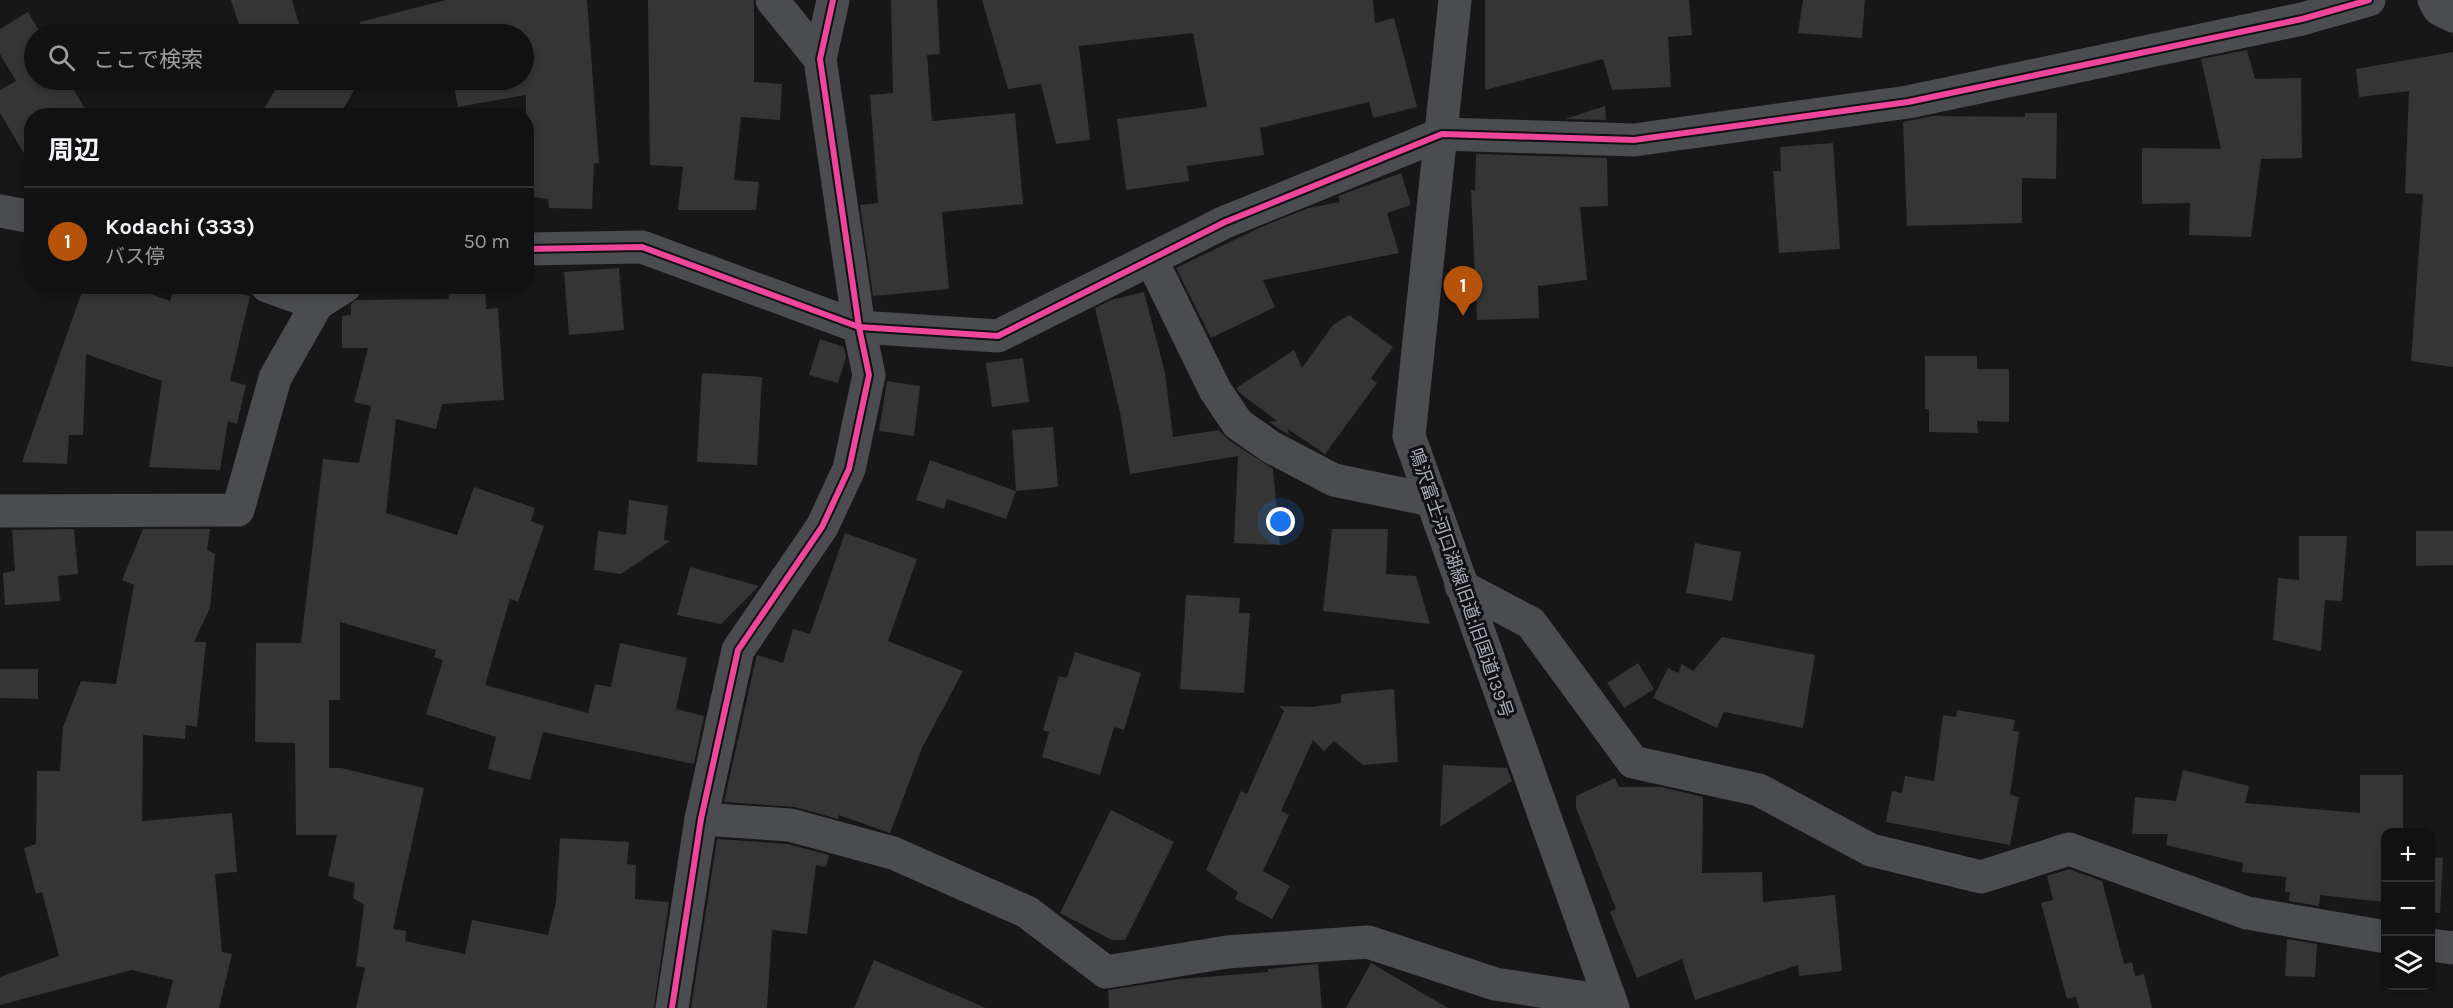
<!DOCTYPE html>
<html lang="ja">
<meta charset="utf-8">
<style>
body{margin:0;font-family:Karla,"Noto Sans JP",sans-serif;background:#1a1a1a;color:#f1f3f6}
.controls{position:absolute;right:18px;bottom:18px;display:grid;overflow:hidden;border-radius:12px;box-shadow:0 3px 9px #0003}
.controls button{width:54px;height:54px;display:grid;place-items:center;padding:0;border:0;border-bottom:2px solid #303131;background:#111;color:#f1f3f6;font:30px sans-serif}
.you{position:absolute;left:1281px;top:522px;width:21px;height:21px;margin:-15px;border:4px solid #fff;border-radius:50%;background:#1a73e8;box-shadow:0 0 0 9px #1a73e833}
.badge{display:grid;place-items:center;width:39px;height:39px;border-radius:50%;background:#b45309;color:#fff;font-size:20px;font-weight:700}
.pin{position:absolute;translate:-50% -50px;filter:drop-shadow(0 2px 3px #0008)}
.pin::after{content:'';position:absolute;top:32px;width:21px;height:18px;background:inherit;clip-path:polygon(0 0,100% 0,50% 100%)}
.list{margin:0;padding:0;list-style:none}
h2{display:flex;justify-content:space-between;align-items:center;height:78px;margin:0;padding:0 24px;font-size:26px}
h2 small{font-size:20px;font-weight:400;color:#9c9d9f}
.list li{display:grid;grid-template-columns:39px 1fr auto;gap:18px;align-items:center;box-sizing:border-box;height:108px;padding:0 24px;border-top:2px solid #303131}
.list b{display:block;font-size:22px;white-space:nowrap}
.list p{margin:0;font-size:20px;white-space:nowrap;color:#9c9d9f}
.list em{font-size:20px;font-style:normal;color:#9c9d9f}
.icon{flex:none;width:33px;height:33px;fill:none;stroke:currentColor;stroke-width:2;stroke-linecap:round;stroke-linejoin:round}
.map{position:relative;flex:none;width:2453px;height:1008px;overflow:hidden}
.search{position:absolute;background:#111;box-shadow:0 3px 9px #0003;left:24px;top:24px;width:510px;height:66px;display:flex;align-items:center;gap:15px;box-sizing:border-box;padding:0 21px;border-radius:33px;color:#9c9d9f;font-size:22px}
.panel{position:absolute;background:#111;box-shadow:0 3px 9px #0003;left:24px;top:108px;width:510px;height:186px;border-radius:24px}
.map>svg:first-child{display:block}
.building{fill:#353536}
.lines{fill:none;stroke-linecap:round;stroke-linejoin:round}
.minor{stroke:#4b4c50;stroke-width:33}
.tertiary{stroke:#4b4c50;stroke-width:33}
.cycleway-casing{stroke:#111113;stroke-width:10}
.cycleway{stroke:#ed469a;stroke-width:6}
.labels{text-anchor:middle;stroke-width:6;stroke-linejoin:round;paint-order:stroke}
.street-label{font-size:18px;fill:#a8adb8;stroke:#111113}
</style>
<div class="map">
<svg width="2453" height="1008" viewBox="0 0 2453 1008">
<rect width="100%" height="100%" fill="#171717"/>
<!-- building -->
<g class="building">
<path d="M 231,0 L 292,0 L 302,34 L 242,34 Z"/>
<path d="M 446,0 L 587,0 L 599,163 L 594,163 L 592,209 L 549,208 L 548,199 L 532,197 L 531,188 L 526,188 L 526,95 L 458,107 L 453,80 L 524,80 L 524,34 L 361,34 L 360,22 Z"/>
<path d="M 648,0 L 754,0 L 754,82 L 782,84 L 780,120 L 741,117 L 734,180 L 759,182 L 756,210 L 678,210 L 683,167 L 650,165 Z"/>
<path d="M 891,0 L 937,0 L 940,54 L 927,55 L 932,121 L 1015,113 L 1023,204 L 942,212 L 949,289 L 873,296 L 860,205 L 878,203 L 870,95 L 893,93 Z"/>
<path d="M 982,0 L 1373,0 L 1375,23 L 1394,18 L 1417,107 L 1373,118 L 1369,102 L 1260,128 L 1264,155 L 1187,166 L 1189,181 L 1126,190 L 1117,119 L 1207,107 L 1193,33 L 1079,46 L 1090,140 L 1056,144 L 1041,84 L 1008,89 Z"/>
<path d="M 1485,0 L 1689,0 L 1692,35 L 1668,37 L 1671,87 L 1612,90 L 1603,59 L 1485,90 Z"/>
<path d="M 1803,0 L 1865,0 L 1862,38 L 1798,33 Z"/>
<path d="M 28,12 L 41,34 L 34,34 L 34,80 L 68,80 L 89,116 L 32,116 L 32,167 L 0,113 L 0,90 L 16,81 L 0,54 L 0,29 Z"/>
<path d="M 2247,50 L 2255,79 L 2301,78 L 2302,158 L 2261,159 L 2251,237 L 2189,235 L 2190,203 L 2142,204 L 2142,148 L 2221,149 L 2201,59 Z"/>
<path d="M 2453,52 L 2453,367 L 2411,361 L 2423,194 L 2405,193 L 2409,91 L 2359,97 L 2356,69 Z"/>
<path d="M 281,80 L 339,80 L 355,89 L 339,116 L 260,116 Z"/>
<path d="M 1605,106 L 1606,120 L 1565,119 Z"/>
<path d="M 2025,113 L 2057,113 L 2056,179 L 2022,178 L 2022,223 L 1907,226 L 1903,122 L 1932,116 L 2025,117 Z"/>
<path d="M 1833,143 L 1840,249 L 1779,253 L 1773,171 L 1781,171 L 1780,147 Z"/>
<path d="M 1476,154 L 1607,158 L 1608,206 L 1580,207 L 1587,280 L 1538,286 L 1539,318 L 1477,320 L 1471,190 L 1475,190 Z"/>
<path d="M 1401,173 L 1411,205 L 1387,213 L 1399,253 L 1263,280 L 1275,307 L 1211,338 L 1176,268 L 1259,228 L 1308,208 L 1340,202 L 1338,196 Z"/>
<path d="M 619,268 L 624,330 L 569,335 L 564,272 Z"/>
<path d="M 84,286 L 128,286 L 170,301 L 174,286 L 209,286 L 250,296 L 230,381 L 246,385 L 237,424 L 228,421 L 220,470 L 149,467 L 162,381 L 86,354 L 83,435 L 69,435 L 67,464 L 22,462 Z"/>
<path d="M 448,286 L 485,286 L 486,309 L 498,308 L 504,400 L 442,404 L 436,429 L 396,419 L 386,513 L 457,535 L 474,487 L 535,508 L 531,521 L 544,526 L 518,602 L 510,599 L 485,685 L 588,713 L 595,684 L 611,687 L 620,643 L 687,658 L 676,709 L 704,716 L 694,764 L 543,732 L 530,780 L 488,769 L 496,737 L 426,714 L 443,660 L 434,657 L 436,650 L 340,622 L 340,700 L 329,700 L 329,768 L 341,768 L 424,788 L 393,929 L 406,931 L 405,941 L 465,954 L 472,920 L 548,935 L 556,902 L 560,838 L 629,842 L 627,864 L 636,865 L 635,899 L 669,902 L 654,1008 L 356,1008 L 365,968 L 356,966 L 364,905 L 353,898 L 355,883 L 328,876 L 337,835 L 296,835 L 295,743 L 255,742 L 256,643 L 301,643 L 323,459 L 359,463 L 371,406 L 354,402 L 368,348 L 342,348 L 342,316 L 351,315 L 351,304 L 356,300 L 449,299 Z"/>
<path d="M 1144,292 L 1165,373 L 1173,437 L 1219,430 L 1227,439 L 1273,469 L 1280,545 L 1234,543 L 1238,456 L 1130,474 L 1120,412 L 1095,308 L 1111,300 Z"/>
<path d="M 1349,315 L 1393,347 L 1371,378 L 1377,383 L 1325,454 L 1288,429 L 1289,435 L 1269,422 L 1277,421 L 1241,394 L 1236,388 L 1294,350 L 1302,368 L 1333,325 Z"/>
<path d="M 820,339 L 844,347 L 846,357 L 838,383 L 809,375 Z"/>
<path d="M 1925,356 L 1977,356 L 1977,369 L 2009,369 L 2009,422 L 1977,421 L 1978,433 L 1929,432 L 1929,409 L 1925,409 Z"/>
<path d="M 1023,358 L 1029,402 L 992,407 L 986,363 Z"/>
<path d="M 702,373 L 762,377 L 757,465 L 697,462 Z"/>
<path d="M 887,381 L 920,386 L 914,436 L 879,431 Z"/>
<path d="M 1053,427 L 1058,487 L 1016,491 L 1012,430 Z"/>
<path d="M 930,460 L 1016,491 L 1006,519 L 947,499 L 944,509 L 916,500 Z"/>
<path d="M 629,500 L 668,506 L 664,540 L 670,541 L 621,574 L 594,570 L 598,531 L 626,535 Z"/>
<path d="M 74,529 L 78,574 L 58,576 L 60,601 L 5,605 L 3,573 L 15,571 L 12,530 Z"/>
<path d="M 143,529 L 210,529 L 207,550 L 215,554 L 210,608 L 194,642 L 206,642 L 197,727 L 186,725 L 185,739 L 143,735 L 142,821 L 232,813 L 237,872 L 215,874 L 222,952 L 232,954 L 219,1008 L 166,1008 L 173,980 L 132,970 L 0,1005 L 0,977 L 59,956 L 42,892 L 36,894 L 24,848 L 36,844 L 37,771 L 60,771 L 63,727 L 81,681 L 116,684 L 134,585 L 122,580 Z"/>
<path d="M 1332,529 L 1388,529 L 1386,574 L 1416,576 L 1430,624 L 1323,611 Z"/>
<path d="M 2416,531 L 2453,531 L 2453,565 L 2416,566 Z"/>
<path d="M 845,533 L 917,559 L 888,641 L 963,671 L 922,748 L 890,833 L 839,815 L 838,819 L 795,807 L 724,802 L 756,658 L 757,655 L 783,663 L 793,629 L 810,634 Z"/>
<path d="M 2299,536 L 2347,536 L 2342,601 L 2325,600 L 2321,651 L 2273,640 L 2278,578 L 2299,580 Z"/>
<path d="M 1695,543 L 1741,552 L 1732,601 L 1686,593 Z"/>
<path d="M 690,567 L 759,586 L 721,624 L 677,615 Z"/>
<path d="M 1186,595 L 1240,598 L 1239,613 L 1250,613 L 1244,693 L 1180,689 Z"/>
<path d="M 1722,637 L 1815,655 L 1803,728 L 1724,712 L 1717,728 L 1653,698 L 1668,668 L 1678,673 L 1682,664 L 1693,671 Z"/>
<path d="M 1075,652 L 1141,673 L 1124,730 L 1114,727 L 1100,775 L 1042,757 L 1049,732 L 1043,730 L 1059,676 L 1067,678 Z"/>
<path d="M 1638,663 L 1654,689 L 1624,708 L 1607,683 Z"/>
<path d="M 0,669 L 38,669 L 38,699 L 0,698 Z"/>
<path d="M 1394,689 L 1398,762 L 1363,765 L 1334,741 L 1324,751 L 1313,740 L 1281,811 L 1289,815 L 1263,871 L 1290,886 L 1272,919 L 1235,899 L 1238,892 L 1206,870 L 1241,791 L 1247,794 L 1284,711 L 1279,706 L 1312,707 L 1341,703 L 1341,694 Z"/>
<path d="M 1957,710 L 2015,720 L 2013,731 L 2019,732 L 2010,795 L 2019,797 L 2010,845 L 1886,822 L 1892,791 L 1902,793 L 1905,776 L 1934,781 L 1943,715 L 1956,717 Z"/>
<path d="M 1443,765 L 1507,768 L 1512,781 L 1440,827 Z"/>
<path d="M 2183,770 L 2249,786 L 2245,803 L 2360,813 L 2360,775 L 2403,775 L 2403,832 L 2385,832 L 2385,909 L 2384,902 L 2320,895 L 2319,906 L 2289,901 L 2290,892 L 2285,892 L 2286,877 L 2242,872 L 2243,863 L 2166,845 L 2168,834 L 2132,834 L 2135,797 L 2176,801 Z"/>
<path d="M 1615,778 L 1619,787 L 1661,787 L 1703,797 L 1702,873 L 1762,872 L 1763,902 L 1835,895 L 1842,971 L 1799,976 L 1798,965 L 1695,1000 L 1682,959 L 1637,978 L 1610,912 L 1616,909 L 1576,808 L 1576,796 Z"/>
<path d="M 1111,810 L 1174,842 L 1125,940 L 1112,940 L 1060,913 Z"/>
<path d="M 717,839 L 787,844 L 829,855 L 826,867 L 816,865 L 807,934 L 772,930 L 767,1008 L 691,1008 Z"/>
<path d="M 2430,857 L 2443,858 L 2440,913 L 2430,912 Z"/>
<path d="M 2069,869 L 2102,881 L 2124,964 L 2132,962 L 2135,976 L 2144,974 L 2152,1008 L 2079,1008 L 2076,997 L 2067,999 L 2041,903 L 2053,900 L 2047,876 Z"/>
<path d="M 2287,939 L 2317,944 L 2315,977 L 2285,976 Z"/>
<path d="M 874,960 L 986,1008 L 854,1008 Z"/>
<path d="M 1371,963 L 1448,1008 L 1346,1008 Z"/>
<path d="M 1318,964 L 1322,1008 L 1109,1008 L 1108,990 L 1180,979 L 1268,972 L 1268,969 Z"/>
</g>
<g class="lines">
<!-- minor -->
<g class="minor">
<path d="M 772,0 L 820,59"/>
<path d="M 2434,0 L 2439,9 L 2453,16"/>
<path d="M 0,211 L 32,217"/>
<path d="M 526,249 L 642,247 L 859,327 L 998,336 L 1225,222 L 1442,134 L 1634,140 L 1908,102 L 2302,19 L 2369,0"/>
<path d="M 1151,259 L 1215,390 L 1238,424 L 1271,447 L 1334,480 L 1431,500"/>
<path d="M 267,286 L 317,304 L 345,286"/>
<path d="M 0,511 L 238,510 L 275,378 L 317,304"/>
<path d="M 1461,586 L 1531,623 L 1633,762 L 1759,790 L 1871,850 L 1981,877 L 2069,849 L 2247,913 L 2386,937"/>
<path d="M 701,819 L 790,825 L 893,853 L 1027,912 L 1106,972 L 1227,952 L 1368,942 L 1495,984 L 1611,1002"/>
<path d="M 2430,945 L 2453,948"/>
<path d="M 672,1008 L 701,819 L 738,650 L 822,527 L 849,469 L 869,375 L 859,327 L 820,59 L 833,0"/>
</g>
<!-- tertiary -->
<path class="tertiary" d="M 1455,0 L 1409,436 L 1613,1008"/>
<!-- cycleway casing -->
<g class="cycleway-casing">
<g id="cycleway">
<path d="M 526,249 L 642,247 L 859,327 L 998,336 L 1225,222 L 1442,134 L 1634,140 L 1908,102 L 2302,19 L 2369,0"/>
<path d="M 672,1008 L 701,819 L 738,650 L 822,527 L 849,469 L 869,375 L 859,327 L 820,59 L 833,0"/>
</g>
</g>
<!-- cycleway -->
<use href="#cycleway" class="cycleway"/>
</g>
<g class="labels">
<!-- street labels -->
<g class="street-label">
<text transform="translate(1461 583) rotate(71)" y="6">鳴沢富士河口湖線旧道;旧国道139号</text>
</g>
</g>
</svg>
<div class="controls">
<button>+</button>
<button>−</button>
<button><svg class="icon" aria-label="layers" viewBox="0 0 24 24"><path d="M12 4l9 5-9 5-9-5zM3 14l9 5 9-5"/></svg></button>
</div>
<div class="you"></div>
<div class="pin badge" style="left:1463px;top:316px">1</div>
<div class="search"><svg class="icon" aria-label="search" viewBox="0 0 24 24"><circle cx="10" cy="10" r="6"/><path d="M15 15l6 6"/></svg>ここで検索</div>
<section class="panel">
<h2>周辺<small></small></h2>
<ul class="list">
<li><span class="badge">1</span><div><b>Kodachi (333)</b><p>バス停</p></div><em>50 m</em></li>
</ul>
</section>
</div>
